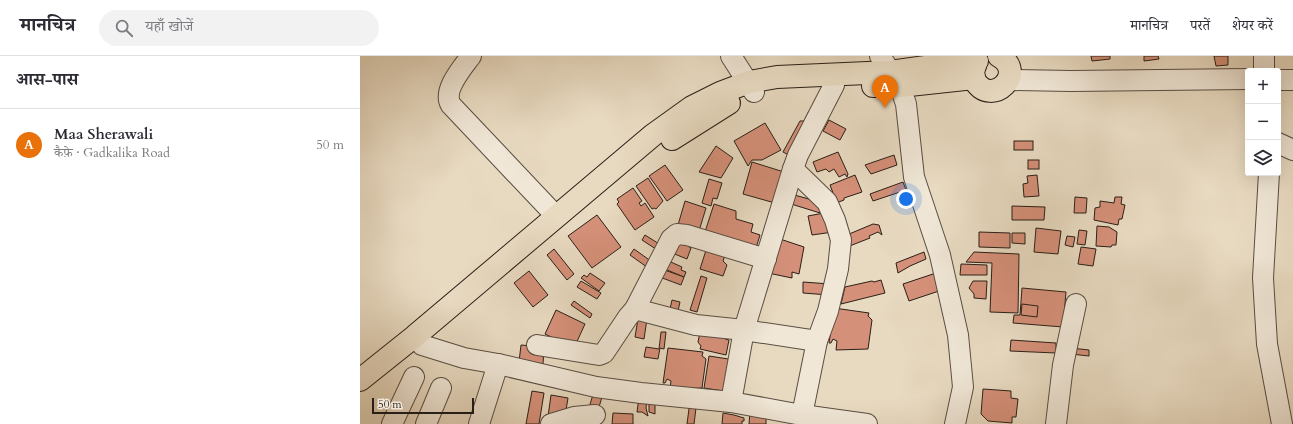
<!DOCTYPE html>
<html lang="hi">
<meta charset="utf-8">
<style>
body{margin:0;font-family:Cardo,"Noto Serif Devanagari",serif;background:#f2f2f3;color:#2b2b33}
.controls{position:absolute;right:12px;top:12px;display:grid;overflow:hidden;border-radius:4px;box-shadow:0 4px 16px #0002}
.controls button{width:36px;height:36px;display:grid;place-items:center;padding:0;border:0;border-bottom:1px solid #e1e1e2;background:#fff;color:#2b2b33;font:20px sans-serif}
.scale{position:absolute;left:12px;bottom:10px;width:102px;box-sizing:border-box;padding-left:4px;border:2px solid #291f17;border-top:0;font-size:11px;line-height:14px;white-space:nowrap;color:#291f17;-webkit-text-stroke:3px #f0e7d7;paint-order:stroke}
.you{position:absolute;left:546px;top:143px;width:14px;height:14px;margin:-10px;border:3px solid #fff;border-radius:50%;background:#1a73e8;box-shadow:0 0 0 6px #1a73e833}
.badge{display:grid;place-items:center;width:26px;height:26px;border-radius:50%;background:#1a73e8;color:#fff;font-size:13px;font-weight:700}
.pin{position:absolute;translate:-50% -33px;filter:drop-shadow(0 1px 2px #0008)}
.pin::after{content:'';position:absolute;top:21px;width:14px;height:12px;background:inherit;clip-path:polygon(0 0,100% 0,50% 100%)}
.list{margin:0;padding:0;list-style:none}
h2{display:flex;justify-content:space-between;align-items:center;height:52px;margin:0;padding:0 16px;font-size:17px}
h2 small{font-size:13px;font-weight:400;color:#7c7c81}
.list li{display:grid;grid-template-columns:26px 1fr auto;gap:12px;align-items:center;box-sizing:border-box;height:72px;padding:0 16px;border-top:1px solid #e1e1e2}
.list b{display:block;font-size:15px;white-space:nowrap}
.list p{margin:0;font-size:13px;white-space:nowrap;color:#7c7c81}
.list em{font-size:13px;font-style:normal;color:#7c7c81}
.icon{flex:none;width:22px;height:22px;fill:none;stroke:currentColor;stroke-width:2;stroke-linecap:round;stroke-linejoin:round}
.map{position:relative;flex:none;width:933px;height:368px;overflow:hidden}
header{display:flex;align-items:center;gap:24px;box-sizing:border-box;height:56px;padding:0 20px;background:#fff;border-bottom:1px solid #e1e1e2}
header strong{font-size:19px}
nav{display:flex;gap:22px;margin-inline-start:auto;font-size:14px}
.search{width:280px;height:36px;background:#f2f2f3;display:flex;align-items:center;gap:10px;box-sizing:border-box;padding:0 14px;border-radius:22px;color:#7c7c81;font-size:15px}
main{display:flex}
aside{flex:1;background:#fff}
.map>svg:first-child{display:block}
.building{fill:#d59079;stroke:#291f17}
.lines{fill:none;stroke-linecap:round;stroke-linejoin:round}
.minor-casing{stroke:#594e42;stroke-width:22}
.major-casing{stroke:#291f17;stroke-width:24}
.minor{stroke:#f0e7d7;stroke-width:20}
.major{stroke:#e8dac1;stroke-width:22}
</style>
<header>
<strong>मानचित्र</strong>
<div class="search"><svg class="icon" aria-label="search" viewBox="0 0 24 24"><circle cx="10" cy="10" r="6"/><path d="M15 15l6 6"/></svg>यहाँ खोजें</div>
<nav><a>मानचित्र</a><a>परतें</a><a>शेयर करें</a></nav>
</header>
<main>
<aside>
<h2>आस-पास<small></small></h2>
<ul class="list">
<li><span class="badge" style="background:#e8710a">A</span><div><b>Maa Sherawali</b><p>कैफ़े · Gadkalika Road</p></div><em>50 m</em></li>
</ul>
</aside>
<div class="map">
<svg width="933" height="368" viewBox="0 0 933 368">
<rect width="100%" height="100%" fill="#e8dac1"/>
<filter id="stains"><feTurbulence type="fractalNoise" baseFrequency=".005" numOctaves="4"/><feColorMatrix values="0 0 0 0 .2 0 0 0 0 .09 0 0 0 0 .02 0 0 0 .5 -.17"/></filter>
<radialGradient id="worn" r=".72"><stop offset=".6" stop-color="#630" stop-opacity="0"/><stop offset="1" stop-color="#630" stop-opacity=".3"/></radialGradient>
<!-- building -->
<g class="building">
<path d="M 731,0 L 750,0 L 750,3 L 732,5 Z"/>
<path d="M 784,0 L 798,0 L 799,3 L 784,5 Z"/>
<path d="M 854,0 L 868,0 L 868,9 L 856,10 Z"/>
<path d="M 449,55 L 455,59 L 432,101 L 423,96 L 440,65 L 444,65 Z"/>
<path d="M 469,64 L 486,73 L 480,84 L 463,75 Z"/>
<path d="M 405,67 L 421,94 L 402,104 L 392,104 L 388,110 L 374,85 Z"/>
<rect x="654" y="85" width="19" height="9"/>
<path d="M 356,90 L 373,102 L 361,122 L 339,116 Z"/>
<path d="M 478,96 L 488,118 L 487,121 L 485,118 L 479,121 L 474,113 L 469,116 L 466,113 L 457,116 L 453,106 Z"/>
<path d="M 534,99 L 537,109 L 511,118 L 505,109 Z"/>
<rect x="668" y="104" width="11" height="9"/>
<path d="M 392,106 L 424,116 L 415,147 L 383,138 Z"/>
<path d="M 305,109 L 323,134 L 307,145 L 289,120 Z"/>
<path d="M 495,119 L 502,136 L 484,142 L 484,144 L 471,149 L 467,139 L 473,137 L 470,129 Z"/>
<path d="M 677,119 L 679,140 L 664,141 L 663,128 L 668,127 L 667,120 Z"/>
<path d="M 288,122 L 303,145 L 296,153 L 294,152 L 292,153 L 276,130 Z"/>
<path d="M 349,123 L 362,127 L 357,143 L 353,142 L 351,150 L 342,147 Z"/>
<path d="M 543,126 L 546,134 L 513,145 L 510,138 Z"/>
<path d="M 273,132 L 282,145 L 279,147 L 281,150 L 285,147 L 294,161 L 275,174 L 257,148 L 259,146 L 257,143 Z"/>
<path d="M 431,138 L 463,147 L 460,157 L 428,147 Z"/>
<path d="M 715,141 L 727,142 L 726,157 L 714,157 Z"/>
<path d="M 755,141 L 762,141 L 761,148 L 765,149 L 762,163 L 759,163 L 758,169 L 734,164 L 735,152 L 740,151 L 740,145 L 754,147 Z"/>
<path d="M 325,145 L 346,152 L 339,175 L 318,169 Z"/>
<path d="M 354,148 L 376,155 L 376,163 L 393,168 L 391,176 L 400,179 L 396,192 L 344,179 Z"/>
<path d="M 652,150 L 685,151 L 684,164 L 652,164 Z"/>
<path d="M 469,156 L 473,176 L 452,179 L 448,160 Z"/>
<path d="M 237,159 L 261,191 L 232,212 L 208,180 Z"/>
<path d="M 513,168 L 519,169 L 522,179 L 518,176 L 509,180 L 510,182 L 487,191 L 482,181 Z"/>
<path d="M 737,170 L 749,171 L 757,176 L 756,189 L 752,189 L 751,191 L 736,190 Z"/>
<path d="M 676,172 L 701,175 L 698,198 L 674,196 Z"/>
<path d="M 719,174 L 727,175 L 725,189 L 717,188 Z"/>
<path d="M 619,176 L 650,177 L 650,192 L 619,191 Z"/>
<path d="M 652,177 L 665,177 L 665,188 L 652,187 Z"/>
<path d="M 285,179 L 304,191 L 302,197 L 282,184 Z"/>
<path d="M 707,180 L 715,181 L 713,191 L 705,189 Z"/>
<path d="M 324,181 L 332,184 L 329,191 L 331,192 L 327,203 L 312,197 Z"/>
<path d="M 417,182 L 444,191 L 439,218 L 432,216 L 432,222 L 408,217 Z"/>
<path d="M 348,188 L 367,194 L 363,205 L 367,209 L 363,220 L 340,213 Z"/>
<path d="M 721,191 L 736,193 L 733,210 L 718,208 Z"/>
<path d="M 194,193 L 214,218 L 207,224 L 187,199 Z"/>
<path d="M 274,193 L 295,208 L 291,214 L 270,199 Z"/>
<path d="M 564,196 L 566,203 L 550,210 L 538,217 L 536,207 Z"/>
<path d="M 614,196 L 659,198 L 658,257 L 630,256 L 632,207 L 606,206 Z"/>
<path d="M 304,203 L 322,211 L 321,214 L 326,216 L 324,221 L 300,211 Z"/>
<path d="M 601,208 L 627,209 L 627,219 L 600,219 Z"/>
<path d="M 299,212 L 324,221 L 321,229 L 297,220 Z"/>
<path d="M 169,215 L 188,239 L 173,251 L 154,227 Z"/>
<path d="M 579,216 L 585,233 L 549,245 L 543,228 Z"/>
<path d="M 230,217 L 245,227 L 239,235 L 221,222 L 224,219 L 227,221 Z"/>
<path d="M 341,220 L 347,222 L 337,256 L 330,254 Z"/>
<path d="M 521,224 L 525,237 L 481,248 L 485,231 L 512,225 L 514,226 Z"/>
<path d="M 221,225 L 241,237 L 237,243 L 217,231 Z"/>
<path d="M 613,225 L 627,225 L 626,243 L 614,242 L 614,238 L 609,232 Z"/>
<path d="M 443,226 L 470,228 L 469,239 L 443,237 Z"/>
<path d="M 662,232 L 706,236 L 703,271 L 653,267 L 654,259 L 660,259 Z"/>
<path d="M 312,244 L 320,246 L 318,255 L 310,253 Z"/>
<path d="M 214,245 L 232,258 L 230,262 L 211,249 Z"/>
<path d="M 662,248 L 678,250 L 677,261 L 661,259 Z"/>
<path d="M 474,252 L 509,257 L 508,260 L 512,264 L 508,293 L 476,294 L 477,285 L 473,283 L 471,287 L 469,287 Z"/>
<path d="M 196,254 L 225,268 L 214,292 L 185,278 Z"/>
<path d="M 279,257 L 287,263 L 284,283 L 275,281 Z"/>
<path d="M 341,271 L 367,276 L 365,283 L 369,284 L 366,299 L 340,293 L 341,290 L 338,286 Z"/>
<path d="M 301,276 L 306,276 L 304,293 L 300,292 L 298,303 L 284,301 L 286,291 L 299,293 Z"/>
<path d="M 651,284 L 696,287 L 696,297 L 650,295 Z"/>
<path d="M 161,289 L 184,291 L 183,308 L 159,306 Z"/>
<path d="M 308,292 L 343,296 L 342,300 L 346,303 L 342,332 L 310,333 L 311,325 L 307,323 L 305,327 L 303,327 Z"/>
<path d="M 711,292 L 729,294 L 729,300 L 711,298 Z"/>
<path d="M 349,300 L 375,304 L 370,336 L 344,332 Z"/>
<path d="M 235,332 L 244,334 L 237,358 L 228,355 Z"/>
<path d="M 623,333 L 651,335 L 651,342 L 658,343 L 656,361 L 652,361 L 652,367 L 628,365 L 621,358 Z"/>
<path d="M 172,335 L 184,337 L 179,368 L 166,368 Z"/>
<path d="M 191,339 L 208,342 L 205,360 L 187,368 Z"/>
<path d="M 279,341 L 287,342 L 286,352 L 288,360 L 282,356 L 277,356 Z"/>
<path d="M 289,341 L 295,341 L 295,358 L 289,356 Z"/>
<path d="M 330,345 L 336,352 L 334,368 L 327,368 Z"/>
<path d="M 390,356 L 406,358 L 406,368 L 389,368 Z"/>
<path d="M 253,357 L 273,358 L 273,368 L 252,368 Z"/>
<path d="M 363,357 L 374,359 L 384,362 L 384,365 L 382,365 L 382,368 L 362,368 Z"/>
</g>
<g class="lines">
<!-- minor casing -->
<g class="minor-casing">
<g id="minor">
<path d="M 111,0 C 102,12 82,35 91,49 L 196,160"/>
<path d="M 371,0 L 394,36"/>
<path d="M 520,0 L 540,30 L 546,48 L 554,121 L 580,199 L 598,279 L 603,331 L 595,368"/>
<path d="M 904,0 L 904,15"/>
<path d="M 649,24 L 711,25 L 888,23"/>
<path d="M 918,24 L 933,24"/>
<path d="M 918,87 L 933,94"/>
<path d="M 433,113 L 467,146 L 475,164 L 481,184 L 478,213 L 468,255 L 457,285 L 442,359"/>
<path d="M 909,117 L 903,222 L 907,288 L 922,368"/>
<path d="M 275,253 L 311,183 L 317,178 L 327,179 L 406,203"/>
<path d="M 62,289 L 104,302 L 138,308 L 236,331 L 281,337 L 371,346 L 442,359 L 507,368"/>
<path d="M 177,289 L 239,299 L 244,297 L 268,261 L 275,253 L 336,269 L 384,274 L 457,285"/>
<path d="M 371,346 L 384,274 L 433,113 L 438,99 L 474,29"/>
<path d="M 32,368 L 54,321"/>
<path d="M 66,368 L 81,332"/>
<path d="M 119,368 L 138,308"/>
<path d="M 191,368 L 214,361 L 235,359"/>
<path d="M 696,368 L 703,309 L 716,248"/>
</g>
</g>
<!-- major casing -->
<g class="major-casing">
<g id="major">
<path d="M 615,10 C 613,14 613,20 615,25 C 632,52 668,17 639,0"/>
<path d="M 513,30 L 540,30 L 614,22"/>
<path d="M 312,83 L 369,47"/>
<path d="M 0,324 L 55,280 L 293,79 L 332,51 L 360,37 L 389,26 L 417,21 L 530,16 L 579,9 L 617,5"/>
</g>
</g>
<!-- minor -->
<use href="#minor" class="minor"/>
<!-- major -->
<use href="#major" class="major"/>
</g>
<rect width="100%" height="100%" filter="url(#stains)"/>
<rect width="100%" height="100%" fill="url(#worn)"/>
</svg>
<div class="controls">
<button>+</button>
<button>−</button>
<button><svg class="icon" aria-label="layers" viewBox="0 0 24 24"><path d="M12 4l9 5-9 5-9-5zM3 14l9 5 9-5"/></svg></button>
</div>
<div class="scale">50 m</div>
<div class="you"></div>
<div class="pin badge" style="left:525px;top:52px;background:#e8710a">A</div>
</div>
</main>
